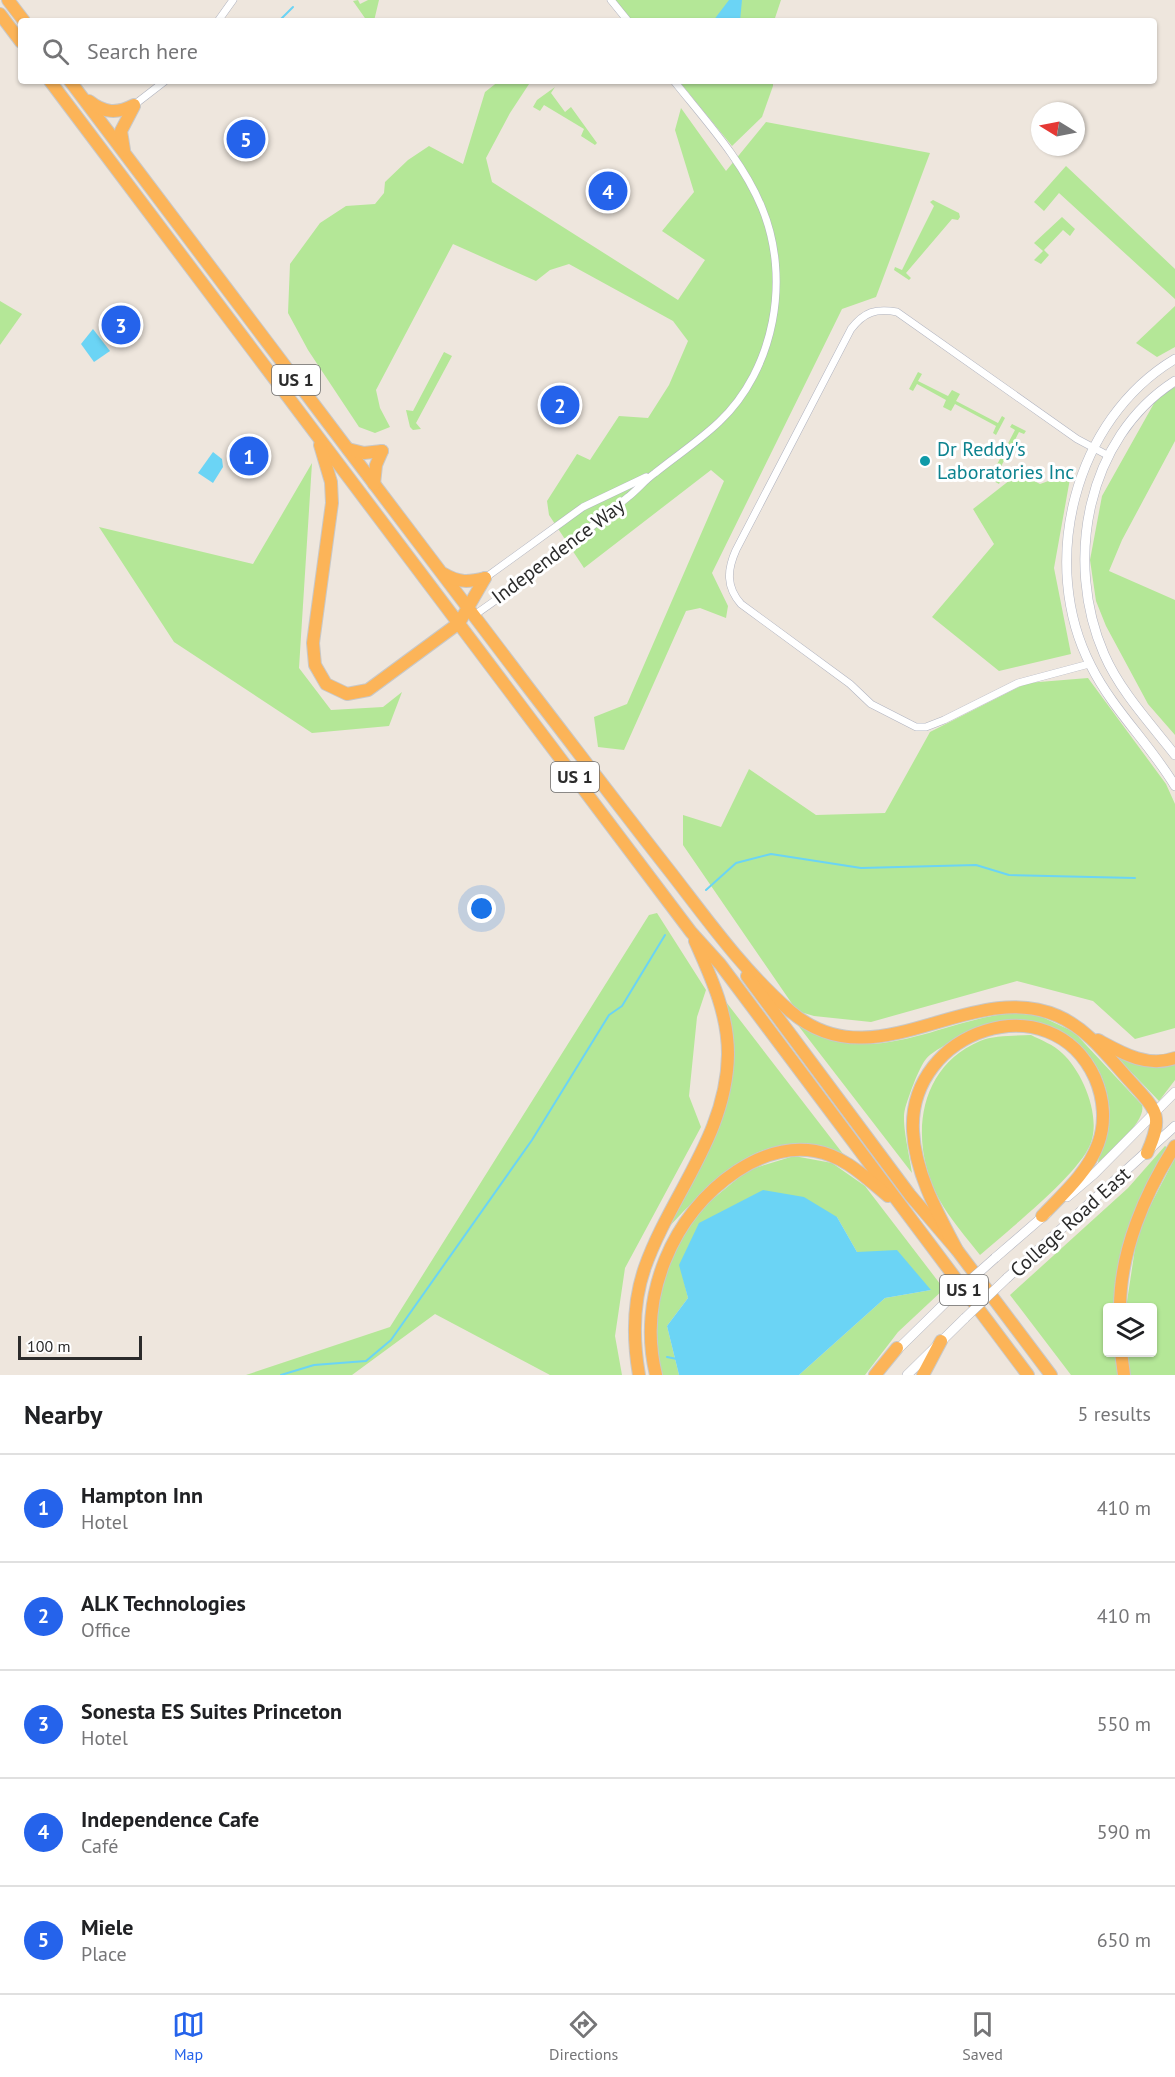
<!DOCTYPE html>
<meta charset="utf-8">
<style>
body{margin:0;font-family:"PT Sans",sans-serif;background:#f6f6f6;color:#202124}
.controls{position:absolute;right:18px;bottom:18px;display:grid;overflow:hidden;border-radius:6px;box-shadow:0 2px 4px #0004}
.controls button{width:54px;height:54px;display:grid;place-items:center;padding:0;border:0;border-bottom:2px solid #e0e0e0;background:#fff;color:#202124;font:30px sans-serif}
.compass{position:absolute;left:1031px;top:102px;width:54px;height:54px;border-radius:50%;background:#fff;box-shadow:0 2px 4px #0004;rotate:280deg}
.scale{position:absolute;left:18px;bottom:15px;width:124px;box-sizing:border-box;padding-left:6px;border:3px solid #2b2b2b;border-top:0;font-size:16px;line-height:21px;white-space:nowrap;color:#2b2b2b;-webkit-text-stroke:4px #fff;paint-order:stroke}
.you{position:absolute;left:482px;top:909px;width:21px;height:21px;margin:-15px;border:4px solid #fff;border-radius:50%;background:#1a73e8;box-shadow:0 0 0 9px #1a73e833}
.badge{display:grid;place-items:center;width:39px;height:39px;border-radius:50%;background:#2563eb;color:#fff;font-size:20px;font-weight:700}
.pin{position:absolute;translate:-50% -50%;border:3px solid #fff;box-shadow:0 2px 6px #0006}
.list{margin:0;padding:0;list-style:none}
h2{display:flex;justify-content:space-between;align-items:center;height:78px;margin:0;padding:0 24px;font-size:26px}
h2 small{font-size:20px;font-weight:400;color:#757577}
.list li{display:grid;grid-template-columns:39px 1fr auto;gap:18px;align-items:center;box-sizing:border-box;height:108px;padding:0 24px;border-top:2px solid #e0e0e0}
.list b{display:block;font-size:22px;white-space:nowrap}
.list p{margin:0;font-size:20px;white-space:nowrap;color:#757577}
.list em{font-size:20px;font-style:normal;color:#757577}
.icon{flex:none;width:33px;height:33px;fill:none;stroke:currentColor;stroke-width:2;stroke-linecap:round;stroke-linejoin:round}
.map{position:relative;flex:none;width:1175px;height:1375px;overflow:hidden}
.search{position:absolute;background:#fff;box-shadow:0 2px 4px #0004;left:18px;right:18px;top:18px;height:66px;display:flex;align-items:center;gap:15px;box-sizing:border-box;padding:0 21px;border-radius:6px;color:#757577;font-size:22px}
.sheet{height:618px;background:#fff}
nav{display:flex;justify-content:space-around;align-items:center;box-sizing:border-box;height:84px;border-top:2px solid #e0e0e0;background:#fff;font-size:16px;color:#757577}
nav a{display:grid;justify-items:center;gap:3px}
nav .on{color:#2563eb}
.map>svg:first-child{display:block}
.green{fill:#b4e797}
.water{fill:#6bd4f5}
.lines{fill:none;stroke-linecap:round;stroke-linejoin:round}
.stream{stroke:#6bd4f5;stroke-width:2}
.minor-casing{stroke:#b1b4c0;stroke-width:8}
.tertiary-casing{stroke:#b1b4c0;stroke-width:10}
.trunk-casing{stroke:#c8c8c8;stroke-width:14}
.minor{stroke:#fff;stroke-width:7}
.tertiary{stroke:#fff;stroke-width:9}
.trunk{stroke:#fcb458;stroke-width:12}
.tertiary-bridge-casing{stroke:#b1b4c0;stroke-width:10;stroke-linecap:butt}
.tertiary-bridge{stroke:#fff;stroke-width:9}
.culture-dot{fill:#0f9aa8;stroke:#fff;stroke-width:2}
.labels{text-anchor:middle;stroke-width:6;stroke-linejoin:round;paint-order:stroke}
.shield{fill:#fff;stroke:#6b6b6b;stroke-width:1.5}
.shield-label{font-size:18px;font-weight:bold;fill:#2b2b2b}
.culture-label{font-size:20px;fill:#0d838f;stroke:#fff;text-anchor:start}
.street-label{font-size:20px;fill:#2b2b2b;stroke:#fff}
</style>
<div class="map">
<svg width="1175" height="1375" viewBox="0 0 1175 1375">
<rect width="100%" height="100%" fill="#eee6dd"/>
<!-- green -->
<g class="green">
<path d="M 358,0 L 360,4 L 368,0 L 379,0 L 374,21 L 367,21 L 353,1 Z"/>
<path d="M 611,0 L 781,0 L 774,21 L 629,21 Z"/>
<path d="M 499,81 L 531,81 L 510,113 L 486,158 L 492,182 L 678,300 L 705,260 L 662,231 L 694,192 L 675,130 L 681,108 L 726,171 L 766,122 L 930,153 L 876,297 L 842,309 L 712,573 L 728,606 L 726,618 L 700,608 L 686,611 L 624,750 L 598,747 L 594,717 L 627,704 L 724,481 L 711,470 L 584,568 L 549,515 L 547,501 L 577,454 L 590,460 L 619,416 L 648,418 L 669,385 L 688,341 L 673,321 L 569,264 L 550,270 L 536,281 L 453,244 L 376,390 L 380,408 L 390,427 L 375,433 L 359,427 L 308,350 L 288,313 L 290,264 L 320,223 L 346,206 L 375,204 L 384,193 L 385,182 L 408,160 L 429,146 L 463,164 L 485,92 Z"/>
<path d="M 679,81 L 773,81 L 773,86 L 762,117 L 732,146 Z"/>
<path d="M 555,87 L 551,93 L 565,112 L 571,107 L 597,143 L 595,145 L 581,136 L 584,129 L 544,105 L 540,111 L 533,107 L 537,100 Z"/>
<path d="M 1066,166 L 1175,269 L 1175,299 L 1059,193 L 1044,211 L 1034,202 Z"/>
<path d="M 933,200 L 959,213 L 960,217 L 958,220 L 952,219 L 906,273 L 911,278 L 909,280 L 894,270 L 895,267 L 902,270 L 934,206 L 930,202 Z"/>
<path d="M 1062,217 L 1075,229 L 1070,236 L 1063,230 L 1044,250 L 1049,255 L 1041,264 L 1034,260 L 1043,251 L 1034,243 Z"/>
<path d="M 0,301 L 22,314 L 0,345 Z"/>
<path d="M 1175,306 L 1175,347 L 1157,357 L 1136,343 Z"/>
<path d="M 444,352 L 452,356 L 416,423 L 421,429 L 413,430 L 410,427 L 406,410 L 413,411 Z"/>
<path d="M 918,372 L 922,374 L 918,381 L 948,396 L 952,390 L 960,394 L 956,401 L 998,423 L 1002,416 L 1005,418 L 996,435 L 993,433 L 996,426 L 955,404 L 951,411 L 943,407 L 946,400 L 917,384 L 913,391 L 909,389 Z"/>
<path d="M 1175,387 L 1175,441 L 1122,540 L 1109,571 L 1175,600 L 1175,735 L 1148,704 L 1106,626 L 1096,601 L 1090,560 L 1102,496 L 1157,398 Z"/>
<path d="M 1012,424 L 1026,431 L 1024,434 L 1019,432 L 996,476 L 1001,479 L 999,484 L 985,476 L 987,472 L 992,474 L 1015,430 L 1010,427 Z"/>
<path d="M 312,463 L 299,668 L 331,710 L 383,707 L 402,692 L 389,726 L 312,733 L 174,642 L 99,527 L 253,564 Z"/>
<path d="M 1019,473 L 1040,484 L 1071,473 L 1054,568 L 1071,654 L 999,671 L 932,617 L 994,544 L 973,509 Z"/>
<path d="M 1088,678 L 1166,784 L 1175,804 L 1175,1028 L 1135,1039 L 1093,1001 L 1017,981 L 871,1022 L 814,1016 L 797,1011 L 683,845 L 683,815 L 721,827 L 749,769 L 816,815 L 885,813 L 930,732 L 1027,683 Z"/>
<path d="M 657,913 L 706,990 L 697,1017 L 689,1096 L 701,1127 L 625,1268 L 615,1336 L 622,1375 L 550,1375 L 435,1314 L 352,1375 L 246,1375 L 390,1327 L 649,915 Z"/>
<path d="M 723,998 L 847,1159 C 827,1155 807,1149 788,1147 C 744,1142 693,1202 665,1231 L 721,1121 L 734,1048 Z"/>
<path d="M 1016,1013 L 1040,1016 L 1074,1032 L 1142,1105 C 1147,1122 1109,1151 1098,1163 C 1100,1144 1112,1127 1109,1105 C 1099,1021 1006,998 945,1045 C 939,1049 931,1053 926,1059 C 919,1067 908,1098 905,1109 C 901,1123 910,1157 912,1173 L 797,1024 C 818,1033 843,1044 867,1044 C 918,1043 965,1016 1016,1013 Z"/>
<path d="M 1031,1035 C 1041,1040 1054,1045 1062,1053 C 1083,1072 1102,1118 1090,1145 C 1077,1176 1007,1231 980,1255 C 966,1237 950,1219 939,1199 C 909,1143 916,1068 980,1041 C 994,1035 1015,1036 1031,1035 Z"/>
<path d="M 1113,1053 C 1134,1064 1151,1070 1175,1064 L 1175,1080 L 1159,1101 Z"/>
<path d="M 1165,1146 L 1168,1148 L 1135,1211 L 1116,1307 L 1108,1308 L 1108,1352 L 1119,1353 L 1120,1375 L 1071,1375 L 1010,1295 L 1128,1188 Z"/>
<path d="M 794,1156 L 832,1163 L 865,1186 L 944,1289 L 898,1332 L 865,1375 L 799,1375 L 885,1298 L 931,1290 L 857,1252 L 837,1217 L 680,1265 L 688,1298 L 667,1326 L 679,1375 L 663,1375 L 655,1353 L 661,1276 L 692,1216 L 748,1170 Z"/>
<path d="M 1175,1158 L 1175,1375 L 1129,1375 L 1128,1353 L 1152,1352 L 1152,1308 L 1126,1308 L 1138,1229 Z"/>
</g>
<!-- water -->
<g class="water">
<path d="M 729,0 L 742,0 L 740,21 L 713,21 Z"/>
<path d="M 93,329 L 110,351 L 94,362 L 81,344 Z"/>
<path d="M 213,452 L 222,459 L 223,467 L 213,483 L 198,473 Z"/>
<path d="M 763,1190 L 804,1197 L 837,1217 L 857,1252 L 897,1250 L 931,1290 L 885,1298 L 799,1375 L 679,1375 L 667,1326 L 688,1298 L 679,1265 L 699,1223 Z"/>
</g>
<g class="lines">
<!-- stream -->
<g class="stream">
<path d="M 279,21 L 293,7"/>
<path d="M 219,82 L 220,81"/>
<path d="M 706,890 L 736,863 L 771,854 L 861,868 L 976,865 L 1009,875 L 1135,878"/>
<path d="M 667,1357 L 677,1359"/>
<path d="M 281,1375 L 314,1365 L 366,1361 L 391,1340 L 532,1140 L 609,1015 L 622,1006 L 665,935"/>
</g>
<!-- minor casing -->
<g class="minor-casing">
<g id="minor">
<path d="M 611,0 L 628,21"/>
<path d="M 218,21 L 233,0"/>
<path d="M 134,105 L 165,81"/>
<path d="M 485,578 L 583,507 L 646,477"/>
<path d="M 473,616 C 526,580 578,538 628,497 C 637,490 645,480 655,473 C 676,456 699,441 719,422 C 775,369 791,278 762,208 C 743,161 705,120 674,81"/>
<path d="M 1089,664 L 1018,683 L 944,720 L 926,727 L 916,727 L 871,704 L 850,684 L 741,604 C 726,587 727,570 736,550 L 851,329 C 864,312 876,308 897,312 L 1077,439 L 1109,456"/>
</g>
</g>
<!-- tertiary casing -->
<g class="tertiary-casing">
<g id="tertiary">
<path d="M 1175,359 C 1074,419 1038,564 1091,666 C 1113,710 1150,744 1175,786"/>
<path d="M 1175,381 C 1086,438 1064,562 1104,654 C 1120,691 1150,723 1175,755"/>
<path d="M 1067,1197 L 1094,1174 L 1175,1092"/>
<path d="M 995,1258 L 1047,1213"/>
<path d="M 1007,1278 L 1175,1126"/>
<path d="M 894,1353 L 950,1298"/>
<path d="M 907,1375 L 965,1318"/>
</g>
</g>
<!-- trunk casing -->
<g class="trunk-casing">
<g id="trunk">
<path d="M 8,0 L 24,21"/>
<path d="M 0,14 L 21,42"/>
<path d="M 50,81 L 691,932 L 720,964 L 1028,1375"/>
<path d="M 70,81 C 223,284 377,488 531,691 C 578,752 624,813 672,874 C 709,922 744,971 790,1011 C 875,1085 969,977 1058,1016 C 1088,1029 1109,1058 1130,1081 C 1157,1111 1164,1115 1147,1153"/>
<path d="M 89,101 C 104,113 117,114 134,105"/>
<path d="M 124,150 L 121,131 L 134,106"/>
<path d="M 320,445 L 331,482 L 332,503 L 313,643 L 315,665 L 326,684 L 347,694 L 368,690 L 459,623 L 485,578"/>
<path d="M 348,449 L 364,453 L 382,451"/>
<path d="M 374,484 L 376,465 L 382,451"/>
<path d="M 444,574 C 459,583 469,582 485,578"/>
<path d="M 747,976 L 910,1195 L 957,1250 L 1051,1375"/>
<path d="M 1098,1040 C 1122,1053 1147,1068 1175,1058"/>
<path d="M 957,1250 C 938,1214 915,1173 913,1131 C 908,1030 1051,982 1095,1078 C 1104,1099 1106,1123 1098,1144 C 1088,1172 1062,1195 1042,1216"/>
<path d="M 1120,1308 C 1120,1251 1145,1193 1175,1146"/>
<path d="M 1121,1352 L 1124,1375"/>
<path d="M 639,1375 C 633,1340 633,1301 645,1267 C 671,1194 727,1135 728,1054 C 728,1013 711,977 695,941"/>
<path d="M 656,1375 C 637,1298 672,1214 737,1171 C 760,1156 787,1146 815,1151 C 845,1156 866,1178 888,1196"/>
<path d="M 875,1375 L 897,1348"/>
<path d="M 923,1375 L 941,1341"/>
</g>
</g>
<!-- minor -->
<use href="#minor" class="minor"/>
<!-- tertiary -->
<use href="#tertiary" class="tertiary"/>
<!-- trunk -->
<use href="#trunk" class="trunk"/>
<!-- tertiary-bridge casing -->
<g class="tertiary-bridge-casing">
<g id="tertiary-bridge">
<path d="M 950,1298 L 995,1258"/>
<path d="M 965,1318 L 1007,1278"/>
</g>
</g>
<!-- tertiary-bridge -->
<use href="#tertiary-bridge" class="tertiary-bridge"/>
</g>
<!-- markers -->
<circle class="culture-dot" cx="925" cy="461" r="6"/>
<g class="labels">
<!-- shield labels -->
<g class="shield">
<rect x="272" y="365" width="48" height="30" rx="4.5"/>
<rect x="551" y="762" width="48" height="30" rx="4.5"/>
<rect x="940" y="1275" width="48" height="30" rx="4.5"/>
</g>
<g class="shield-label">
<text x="296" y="386">US 1</text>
<text x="575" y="783">US 1</text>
<text x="964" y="1296">US 1</text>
</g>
<!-- culture labels -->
<g class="culture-label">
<text x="937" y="456">Dr Reddy's<tspan x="937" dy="23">Laboratories Inc</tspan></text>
</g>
<!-- street labels -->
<g class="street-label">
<text transform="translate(558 551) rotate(-37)" y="7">Independence Way</text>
<text transform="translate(1070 1222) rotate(-42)" y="7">College Road East</text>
</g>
</g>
</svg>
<div class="controls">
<button><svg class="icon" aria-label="layers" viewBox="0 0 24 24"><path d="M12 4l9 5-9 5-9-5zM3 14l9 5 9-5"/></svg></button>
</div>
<svg class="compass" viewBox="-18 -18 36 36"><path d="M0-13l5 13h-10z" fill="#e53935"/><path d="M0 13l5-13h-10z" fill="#757577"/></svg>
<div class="scale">100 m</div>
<div class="you"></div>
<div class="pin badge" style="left:249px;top:456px">1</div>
<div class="pin badge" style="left:560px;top:405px">2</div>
<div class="pin badge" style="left:121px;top:325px">3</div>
<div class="pin badge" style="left:608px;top:191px">4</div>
<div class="pin badge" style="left:246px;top:139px">5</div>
<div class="search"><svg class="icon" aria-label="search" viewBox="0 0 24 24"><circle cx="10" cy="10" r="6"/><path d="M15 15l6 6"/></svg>Search here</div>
</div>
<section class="sheet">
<h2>Nearby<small>5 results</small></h2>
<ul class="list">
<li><span class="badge">1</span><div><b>Hampton Inn</b><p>Hotel</p></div><em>410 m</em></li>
<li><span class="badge">2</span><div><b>ALK Technologies</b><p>Office</p></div><em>410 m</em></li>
<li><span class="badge">3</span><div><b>Sonesta ES Suites Princeton</b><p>Hotel</p></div><em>550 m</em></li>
<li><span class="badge">4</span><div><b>Independence Cafe</b><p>Café</p></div><em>590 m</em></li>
<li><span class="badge">5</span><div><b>Miele</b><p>Place</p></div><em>650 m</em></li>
</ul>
</section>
<nav>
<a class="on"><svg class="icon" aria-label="map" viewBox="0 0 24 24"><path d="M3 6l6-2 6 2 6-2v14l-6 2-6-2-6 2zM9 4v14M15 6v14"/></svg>Map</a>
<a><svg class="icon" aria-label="directions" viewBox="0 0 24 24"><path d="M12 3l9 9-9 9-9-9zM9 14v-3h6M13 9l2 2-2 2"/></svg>Directions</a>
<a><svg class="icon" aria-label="saved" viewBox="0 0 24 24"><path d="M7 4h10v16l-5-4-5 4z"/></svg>Saved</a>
</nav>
